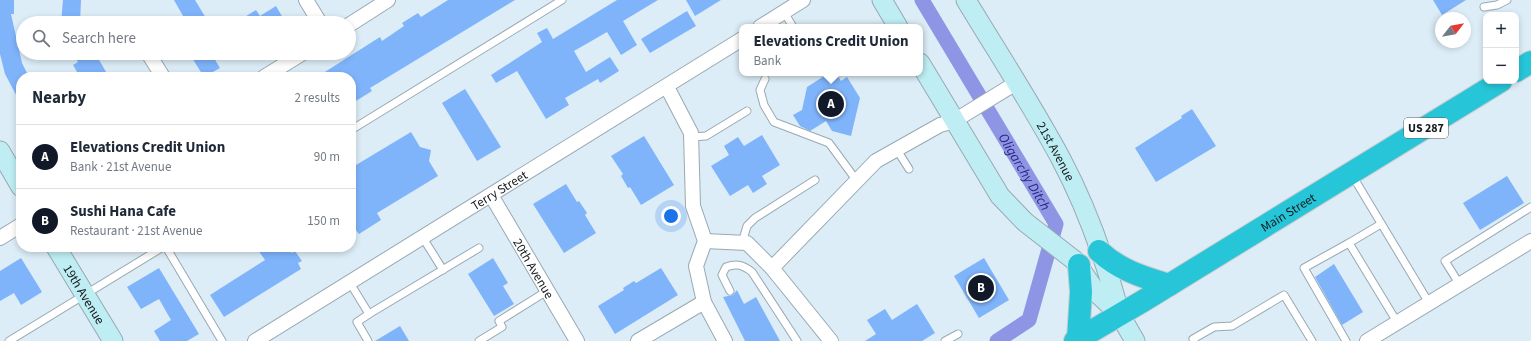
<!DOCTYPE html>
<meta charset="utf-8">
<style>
body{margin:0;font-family:"Source Sans 3",sans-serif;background:#f2f2f3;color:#1f2937}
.controls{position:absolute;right:12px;top:12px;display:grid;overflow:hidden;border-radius:8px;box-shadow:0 2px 6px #0003}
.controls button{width:36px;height:36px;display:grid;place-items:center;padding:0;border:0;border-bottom:1px solid #e0e1e3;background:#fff;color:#1f2937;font:20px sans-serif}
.compass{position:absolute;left:1435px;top:12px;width:36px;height:36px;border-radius:50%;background:#fff;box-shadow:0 2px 6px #0003;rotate:59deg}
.you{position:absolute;left:671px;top:216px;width:14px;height:14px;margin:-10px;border:3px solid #fff;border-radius:50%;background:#1a73e8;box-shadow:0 0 0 6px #1a73e833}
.badge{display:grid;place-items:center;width:26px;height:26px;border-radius:50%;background:#111827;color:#fff;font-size:13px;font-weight:700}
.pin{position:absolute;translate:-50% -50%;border:2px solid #fff;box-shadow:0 1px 4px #0006}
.popup{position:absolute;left:739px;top:24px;width:184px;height:52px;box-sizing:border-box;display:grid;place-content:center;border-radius:8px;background:#fff;filter:drop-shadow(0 1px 3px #0005);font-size:13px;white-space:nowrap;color:#747a83}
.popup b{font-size:15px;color:#1f2937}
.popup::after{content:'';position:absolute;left:50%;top:100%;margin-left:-8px;border:8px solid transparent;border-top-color:#fff}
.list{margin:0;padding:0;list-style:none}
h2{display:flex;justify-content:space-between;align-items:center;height:52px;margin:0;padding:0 16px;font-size:17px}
h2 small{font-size:13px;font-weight:400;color:#747a83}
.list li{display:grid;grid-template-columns:26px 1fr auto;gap:12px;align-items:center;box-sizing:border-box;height:64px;padding:0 16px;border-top:1px solid #e0e1e3}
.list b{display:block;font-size:15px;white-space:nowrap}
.list p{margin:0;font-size:13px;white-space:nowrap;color:#747a83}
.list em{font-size:13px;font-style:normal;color:#747a83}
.icon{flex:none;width:22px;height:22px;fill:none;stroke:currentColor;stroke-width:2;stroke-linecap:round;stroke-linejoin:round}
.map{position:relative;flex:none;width:1531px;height:341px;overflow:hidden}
.search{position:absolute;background:#fff;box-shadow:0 2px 6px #0003;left:16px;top:16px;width:340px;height:44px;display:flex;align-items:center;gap:10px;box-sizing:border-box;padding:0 14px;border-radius:22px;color:#747a83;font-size:15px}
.panel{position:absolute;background:#fff;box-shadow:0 2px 6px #0003;left:16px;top:72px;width:340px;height:180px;border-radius:16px}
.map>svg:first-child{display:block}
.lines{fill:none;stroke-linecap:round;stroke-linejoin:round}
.canal{stroke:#8e95e5;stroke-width:15}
.building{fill:#7fb4fb}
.lane-casing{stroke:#99a9b2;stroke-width:9}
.street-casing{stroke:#99a9b2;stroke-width:16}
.secondary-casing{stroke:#99a9b2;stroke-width:21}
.highway-casing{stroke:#cbcccd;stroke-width:24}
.lane{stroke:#fff;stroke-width:7}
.street{stroke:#fff;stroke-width:14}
.secondary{stroke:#beeef3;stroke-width:19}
.highway{stroke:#27c5d8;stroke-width:22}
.labels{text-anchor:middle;stroke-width:3;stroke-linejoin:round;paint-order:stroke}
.shield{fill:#fff;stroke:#5a5e60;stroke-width:1}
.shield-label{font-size:12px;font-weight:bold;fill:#13191c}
.street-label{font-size:13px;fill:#13191c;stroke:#fff}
.water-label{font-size:14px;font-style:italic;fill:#2e2581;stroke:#fff}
</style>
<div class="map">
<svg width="1531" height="341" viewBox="0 0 1531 341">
<rect width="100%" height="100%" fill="#dcedf7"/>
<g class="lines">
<!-- canal -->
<path class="canal" id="s1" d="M 922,0 L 1056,224 L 1029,320 L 997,341"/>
</g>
<!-- building -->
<g class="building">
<path d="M 0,0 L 14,0 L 14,14 L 11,14 L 22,63 L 29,77 L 21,77 L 21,104 L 5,74 L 0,54 Z"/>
<path d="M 63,0 L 81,0 L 80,23 L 61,23 Z"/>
<path d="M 174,0 L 195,0 L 209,23 L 187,23 Z"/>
<path d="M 448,0 L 515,0 L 370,88 L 372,91 L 351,104 L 351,77 L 317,77 L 380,37 L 382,41 L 404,26 L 402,23 L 418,13 L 421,17 Z"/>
<path d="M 617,0 L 658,0 L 623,21 L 637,45 L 621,55 L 607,32 L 574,51 L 586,72 L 610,57 L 619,71 L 600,83 L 598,79 L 565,98 L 569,105 L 546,119 L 517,71 L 496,83 L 491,75 L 542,42 L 537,33 L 547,28 L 553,39 Z"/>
<path d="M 686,0 L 721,0 L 695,16 Z"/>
<path d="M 1433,0 L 1466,0 L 1442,15 Z"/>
<path d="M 276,6 L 286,23 L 235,23 L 256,10 L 260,16 Z"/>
<path d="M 687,11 L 696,26 L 650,53 L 641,39 Z"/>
<path d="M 72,53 L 95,53 L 109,77 L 80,77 L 73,65 L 78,62 Z"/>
<path d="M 189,53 L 211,53 L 220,68 L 204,77 Z"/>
<path d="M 829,73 L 833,79 L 838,76 L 841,81 L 847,77 L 860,98 L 851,136 L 832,131 L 826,121 L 810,131 L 800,126 L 793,115 L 802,110 L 807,87 Z"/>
<path d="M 465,89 L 501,147 L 477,161 L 442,103 Z"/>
<path d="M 1192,109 L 1216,146 L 1156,182 L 1135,148 L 1182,118 L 1181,116 Z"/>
<path d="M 411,132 L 420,147 L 431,150 L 429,161 L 438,176 L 377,213 L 381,220 L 359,234 L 355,229 L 351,231 L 351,168 Z"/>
<path d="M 762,135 L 780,165 L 762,176 L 767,184 L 753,193 L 748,185 L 730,196 L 711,166 L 729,155 L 724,146 L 738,137 L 744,146 Z"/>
<path d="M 644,136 L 674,185 L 641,205 L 630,187 L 628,188 L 621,176 L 623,174 L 611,156 Z"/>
<path d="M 1507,176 L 1524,203 L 1480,230 L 1463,203 Z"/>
<path d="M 566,184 L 577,202 L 579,201 L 587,213 L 585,215 L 596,233 L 564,253 L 533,204 Z"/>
<path d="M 256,247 L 288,247 L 292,253 L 295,251 L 302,261 L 298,263 L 301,269 L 224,317 L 210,295 L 265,260 Z"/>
<path d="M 21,258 L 42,292 L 21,305 L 14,293 L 0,301 L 0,271 Z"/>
<path d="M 493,258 L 508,283 L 503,286 L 514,304 L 494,316 L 468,274 Z"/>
<path d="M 984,258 L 1009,300 L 979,318 L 954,276 Z"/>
<path d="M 1334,264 L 1363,312 L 1342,325 L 1315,277 Z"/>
<path d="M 159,268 L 199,334 L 187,341 L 160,341 L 154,331 L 171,320 L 159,299 L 141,309 L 127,287 Z"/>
<path d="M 661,268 L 678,295 L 615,334 L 598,306 L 624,290 L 623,288 L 634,281 L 636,283 Z"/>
<path d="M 737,290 L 744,304 L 756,297 L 780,341 L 745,341 L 723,297 L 733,295 Z"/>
<path d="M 917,304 L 935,333 L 922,341 L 865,341 L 876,334 L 867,320 L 885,309 L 892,320 Z"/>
<path d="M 400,326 L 409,341 L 375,341 Z"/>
</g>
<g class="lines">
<!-- lane casing -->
<g class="lane-casing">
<g id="lane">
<path d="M 1484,7 L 1497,5 L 1507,0"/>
<path d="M 784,12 L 793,27"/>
<path d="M 765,79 L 760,90 L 764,105 L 774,122 L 829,143 L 857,181"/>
<path d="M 351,130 L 562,0"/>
<path d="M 691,137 L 706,136 L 747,111"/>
<path d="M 897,150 L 909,169"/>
<path d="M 1352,175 L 1429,303"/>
<path d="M 1381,224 L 1349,243 L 1397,322"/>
<path d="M 423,238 L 443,270"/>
<path d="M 742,243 L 747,226 L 755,218 L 815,180"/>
<path d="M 166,247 L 222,341"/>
<path d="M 350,283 L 369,314 L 357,322 L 368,341"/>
<path d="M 1460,285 L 1445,261 L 1531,207"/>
<path d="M 730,291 L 722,275 L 726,267 C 737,263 743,265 752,272 L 797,341"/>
<path d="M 369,314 L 479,248"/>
<path d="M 9,341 L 163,247"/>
<path d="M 479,341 L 502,327 L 499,321 L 547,291"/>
<path d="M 945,341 L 958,334"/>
<path d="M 1194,341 L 1193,339 L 1214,327 L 1232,326 L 1284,295 L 1312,341"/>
<path d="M 1346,341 L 1304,268 L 1349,243"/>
</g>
</g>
<!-- street casing -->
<g class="street-casing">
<g id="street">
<path d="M 306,0 L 320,23"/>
<path d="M 349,25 L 388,0"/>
<path d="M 760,27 L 803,0"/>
<path d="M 148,53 L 163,77"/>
<path d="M 264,77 L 303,53"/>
<path d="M 667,87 L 691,133 L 693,206 L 705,241 L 696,266 L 704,302 L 725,341"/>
<path id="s2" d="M 491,195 L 577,341"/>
<path d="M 0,238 L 21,225"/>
<path d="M 705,241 L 747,243 L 772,268 L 831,341"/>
<path d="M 772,268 L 876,161 L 940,125 L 954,121 L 1016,83"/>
<path id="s3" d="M 255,341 L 742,39"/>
<path d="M 638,341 L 704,302"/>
<path d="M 1367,341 L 1531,241"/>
</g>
</g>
<!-- secondary casing -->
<g class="secondary-casing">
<g id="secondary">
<path d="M 882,0 L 898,27"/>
<path id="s4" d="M 966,0 C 998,53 1032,105 1061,159 C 1087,208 1106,262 1120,315"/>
<path d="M 920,63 L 1000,196 L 1025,222 L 1074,260 L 1096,292 L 1120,315 L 1135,341"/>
<path d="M 0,151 L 21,187"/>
<path id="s5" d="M 56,247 L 113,341"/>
</g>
</g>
<!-- highway casing -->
<g class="highway-casing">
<g id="highway">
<path d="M 1516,71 L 1531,62"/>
<path d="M 1099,251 C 1119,270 1143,277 1169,285"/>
<path d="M 1078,339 L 1081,292 L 1079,265"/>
<path id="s6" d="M 1075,341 L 1143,301 L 1501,81"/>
</g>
</g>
<!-- lane -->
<use href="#lane" class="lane"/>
<!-- street -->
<use href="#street" class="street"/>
<!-- secondary -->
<use href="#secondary" class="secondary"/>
<!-- highway -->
<use href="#highway" class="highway"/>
</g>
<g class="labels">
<!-- shield labels -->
<rect class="shield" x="1404" y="118" width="44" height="20" rx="3"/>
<g class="shield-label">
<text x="1426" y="132">US 287</text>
</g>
<!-- street labels -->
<g class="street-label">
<text dy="5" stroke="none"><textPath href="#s4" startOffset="176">21st Avenue</textPath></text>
<text dy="5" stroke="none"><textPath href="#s3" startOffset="287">Terry Street</textPath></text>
<text dy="5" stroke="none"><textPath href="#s6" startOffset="249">Main Street</textPath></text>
<text dy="5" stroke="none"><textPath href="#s2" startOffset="85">20th Avenue</textPath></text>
<text dy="5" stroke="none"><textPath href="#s5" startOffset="55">19th Avenue</textPath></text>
</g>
<!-- water labels -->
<g class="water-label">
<text dy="5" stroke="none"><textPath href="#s1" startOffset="200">Oligarchy Ditch</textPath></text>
</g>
</g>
</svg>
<div class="controls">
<button>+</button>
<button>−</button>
</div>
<svg class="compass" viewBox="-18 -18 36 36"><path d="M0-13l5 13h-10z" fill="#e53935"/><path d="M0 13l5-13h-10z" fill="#747a83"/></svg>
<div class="you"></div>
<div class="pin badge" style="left:831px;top:104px">A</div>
<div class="popup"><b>Elevations Credit Union</b>Bank</div>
<div class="pin badge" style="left:981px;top:288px">B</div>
<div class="search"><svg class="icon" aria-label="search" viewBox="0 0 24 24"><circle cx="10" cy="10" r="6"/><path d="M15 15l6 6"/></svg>Search here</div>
<section class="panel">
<h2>Nearby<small>2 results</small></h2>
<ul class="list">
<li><span class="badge">A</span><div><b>Elevations Credit Union</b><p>Bank · 21st Avenue</p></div><em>90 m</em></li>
<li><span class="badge">B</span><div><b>Sushi Hana Cafe</b><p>Restaurant · 21st Avenue</p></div><em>150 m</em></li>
</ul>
</section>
</div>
